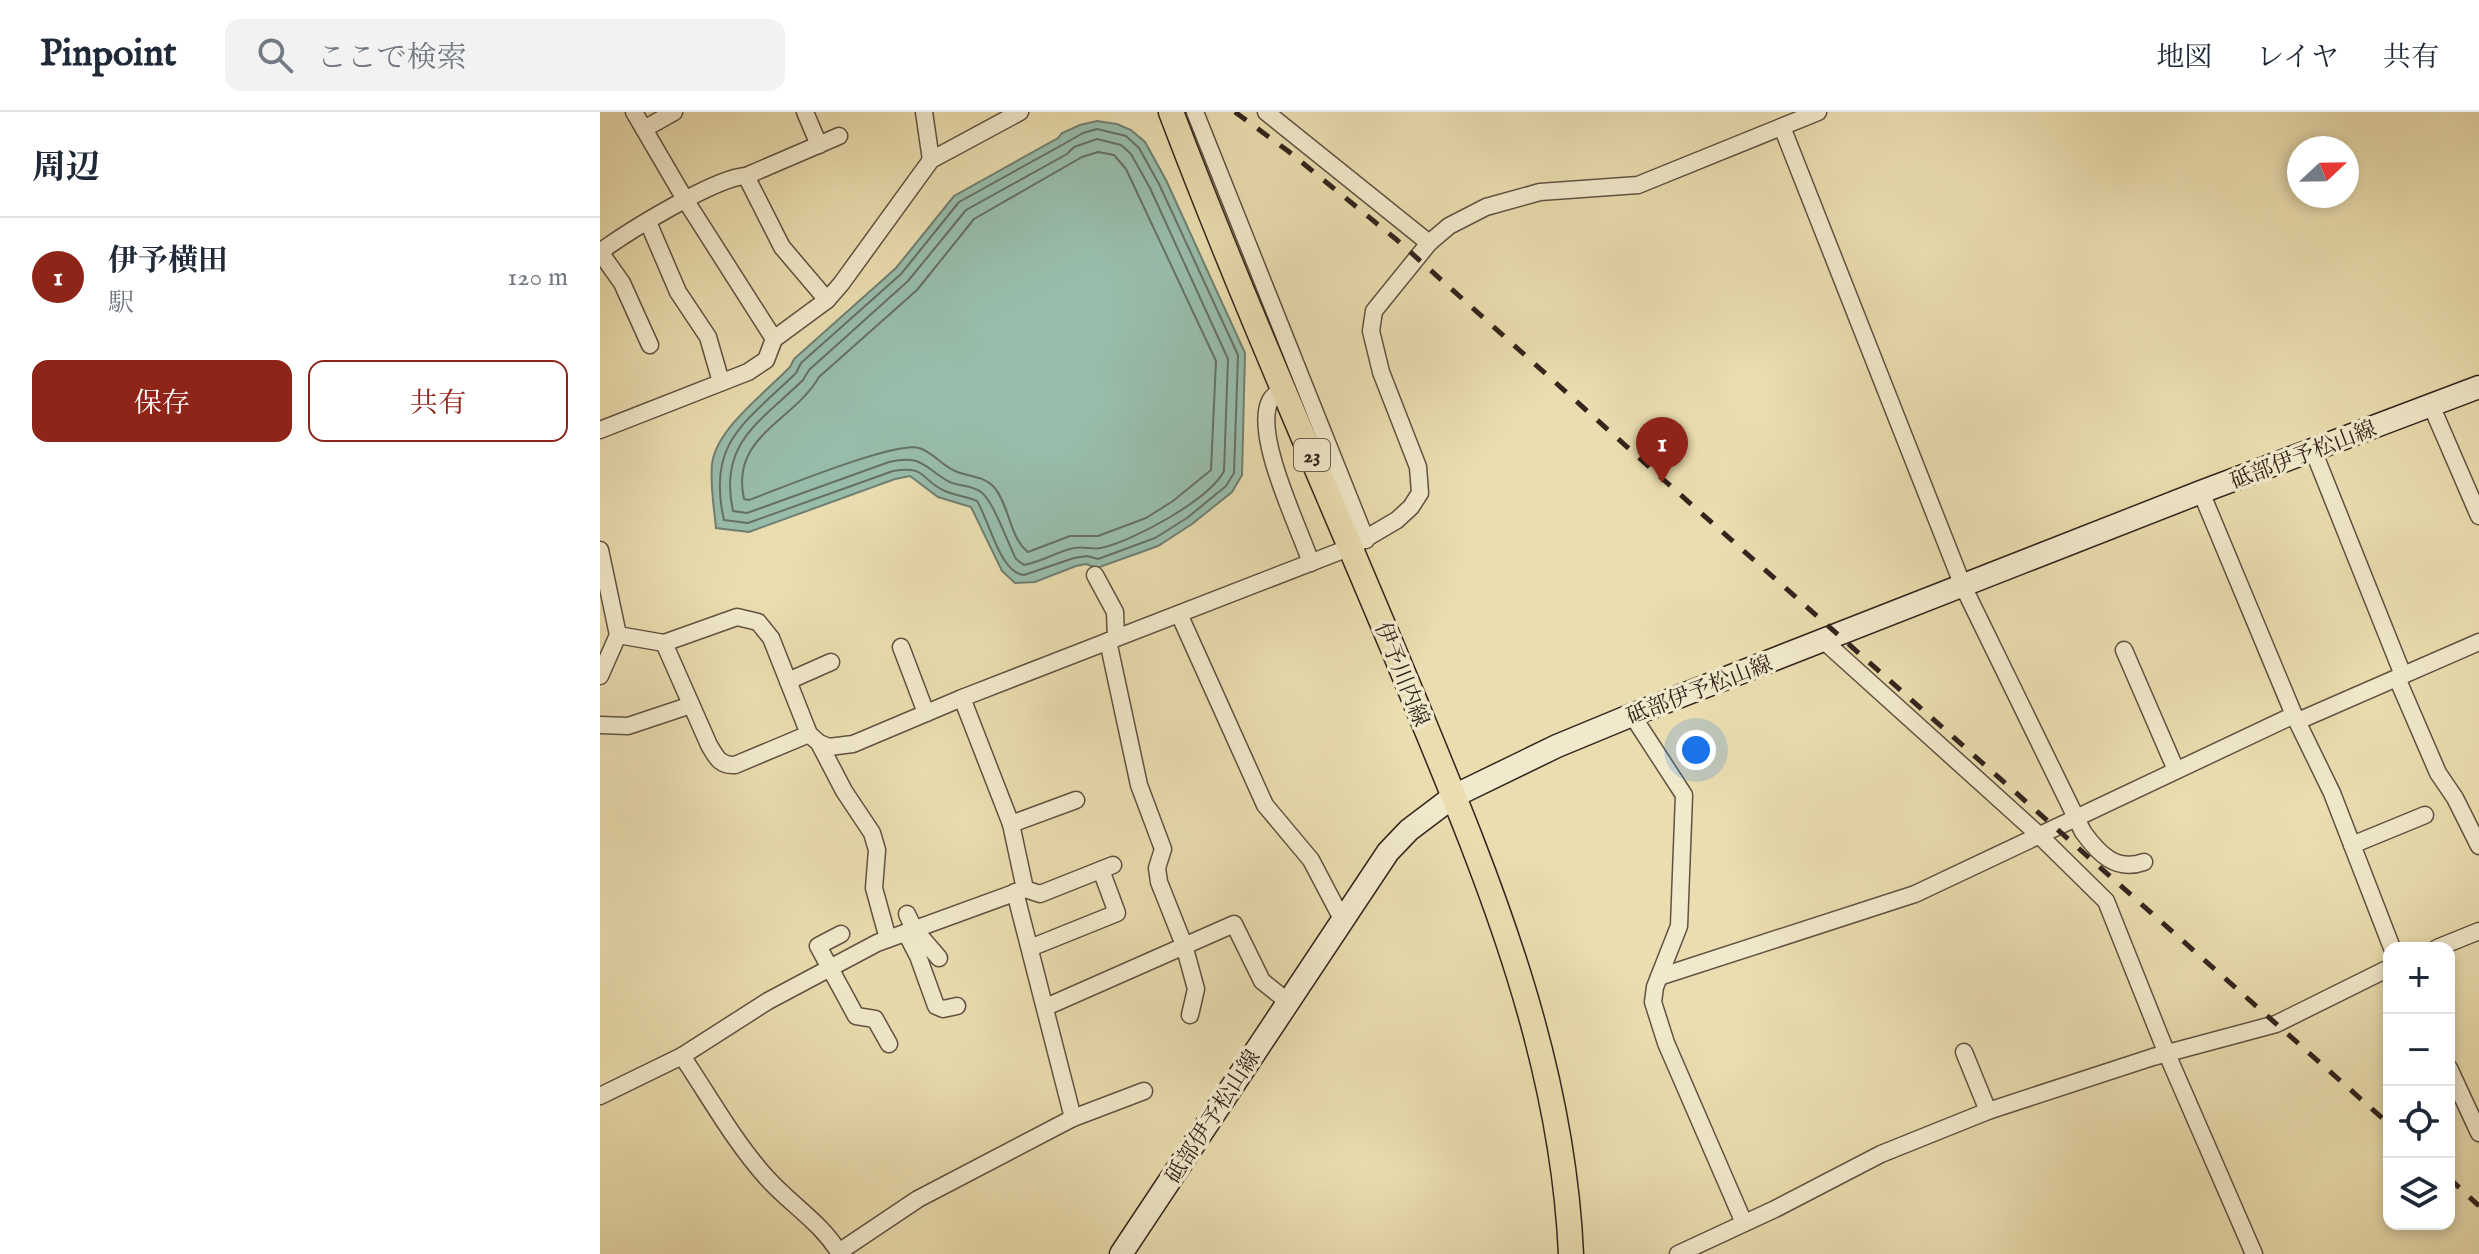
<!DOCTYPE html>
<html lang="ja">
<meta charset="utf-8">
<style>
body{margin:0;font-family:"IM FELL English","Noto Serif JP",serif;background:#f2f2f3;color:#1f2937}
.controls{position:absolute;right:24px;bottom:24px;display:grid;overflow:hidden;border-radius:16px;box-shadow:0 4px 12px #0003}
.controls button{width:72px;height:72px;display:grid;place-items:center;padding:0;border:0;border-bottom:2px solid #e0e1e3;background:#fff;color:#1f2937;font:40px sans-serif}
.compass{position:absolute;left:1687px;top:24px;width:72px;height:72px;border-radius:50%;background:#fff;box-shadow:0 4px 12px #0003;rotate:68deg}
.you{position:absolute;left:1096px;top:638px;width:28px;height:28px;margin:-20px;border:6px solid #fff;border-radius:50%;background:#1a73e8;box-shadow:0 0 0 12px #1a73e833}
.badge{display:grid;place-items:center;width:52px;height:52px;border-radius:50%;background:#8f2418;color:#fff;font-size:26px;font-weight:700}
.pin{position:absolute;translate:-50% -66px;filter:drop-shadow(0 2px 4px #0008)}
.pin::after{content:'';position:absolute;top:42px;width:28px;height:24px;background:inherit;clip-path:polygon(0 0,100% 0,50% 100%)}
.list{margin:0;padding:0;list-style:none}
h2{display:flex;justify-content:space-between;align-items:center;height:104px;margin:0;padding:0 32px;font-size:34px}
h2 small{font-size:26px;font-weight:400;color:#747a83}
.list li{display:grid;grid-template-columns:52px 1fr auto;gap:24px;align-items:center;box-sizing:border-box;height:120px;padding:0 32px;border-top:2px solid #e0e1e3}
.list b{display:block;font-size:30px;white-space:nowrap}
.list p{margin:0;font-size:26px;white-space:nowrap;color:#747a83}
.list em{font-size:26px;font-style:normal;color:#747a83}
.actions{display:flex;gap:16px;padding:24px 32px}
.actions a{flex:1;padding:18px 0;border:2px solid #8f2418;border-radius:16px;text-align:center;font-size:28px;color:#8f2418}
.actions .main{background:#8f2418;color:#fff}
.icon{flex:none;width:44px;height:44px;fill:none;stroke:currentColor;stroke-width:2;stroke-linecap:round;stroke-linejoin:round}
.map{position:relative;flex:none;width:1879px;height:1142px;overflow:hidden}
header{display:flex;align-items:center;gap:48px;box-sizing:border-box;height:112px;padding:0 40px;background:#fff;border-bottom:2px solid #e0e1e3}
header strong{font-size:38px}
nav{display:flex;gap:44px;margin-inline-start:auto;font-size:28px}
.search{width:560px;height:72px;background:#f2f2f3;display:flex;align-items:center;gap:20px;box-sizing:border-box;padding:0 28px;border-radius:16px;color:#747a83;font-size:30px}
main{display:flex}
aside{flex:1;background:#fff}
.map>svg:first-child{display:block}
.water{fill:#98bcaa;stroke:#707f72;stroke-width:2}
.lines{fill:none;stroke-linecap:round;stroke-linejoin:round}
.shore{stroke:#667064;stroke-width:2}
.minor-casing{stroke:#615242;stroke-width:19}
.secondary-casing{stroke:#33241d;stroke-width:25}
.primary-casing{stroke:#33241d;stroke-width:27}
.minor{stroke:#f1e9cb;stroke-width:16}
.secondary{stroke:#f1e9cb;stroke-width:22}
.primary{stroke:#eaddaf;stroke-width:24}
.rail{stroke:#33241d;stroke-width:5;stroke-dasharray:14 14;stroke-linecap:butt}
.labels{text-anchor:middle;stroke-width:7;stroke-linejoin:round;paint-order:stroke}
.shield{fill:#f1e9cb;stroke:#6c5f51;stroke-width:2}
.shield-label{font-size:20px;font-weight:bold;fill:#33241d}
.street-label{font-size:22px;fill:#33241d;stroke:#f1e9cb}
</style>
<header>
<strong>Pinpoint</strong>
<div class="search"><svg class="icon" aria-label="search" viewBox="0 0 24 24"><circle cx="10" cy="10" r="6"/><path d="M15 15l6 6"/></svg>ここで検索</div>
<nav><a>地図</a><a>レイヤ</a><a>共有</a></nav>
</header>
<main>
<aside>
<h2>周辺<small></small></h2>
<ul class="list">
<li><span class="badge">1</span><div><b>伊予横田</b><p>駅</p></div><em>120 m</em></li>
</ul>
<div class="actions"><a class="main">保存</a><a>共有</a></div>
</aside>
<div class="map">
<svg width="1879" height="1142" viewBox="0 0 1879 1142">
<rect width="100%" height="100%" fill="#eaddaf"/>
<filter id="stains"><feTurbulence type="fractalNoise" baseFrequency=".0025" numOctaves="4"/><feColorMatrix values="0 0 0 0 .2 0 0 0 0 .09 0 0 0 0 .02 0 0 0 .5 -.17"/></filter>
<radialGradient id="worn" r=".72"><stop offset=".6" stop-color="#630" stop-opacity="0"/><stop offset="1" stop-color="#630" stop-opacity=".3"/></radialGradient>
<!-- water -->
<path class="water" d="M 497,9 L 517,12 L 531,18 L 545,30 L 566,68 L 645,241 L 642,363 L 632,380 L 592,412 L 558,434 L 497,456 L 486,452 L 476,454 L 435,470 L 415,471 L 402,459 L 371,395 L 338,385 L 310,364 L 295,367 L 149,420 L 116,416 C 114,395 110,373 112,352 C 116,317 166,280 190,255 L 194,247 L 296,156 L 354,84 L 458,26 L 462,21 L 480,13 Z"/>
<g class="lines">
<!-- shore -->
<g class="shore">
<path d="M 497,17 L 526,24 L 539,36 L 559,72 L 638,243 L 634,361 L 626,374 L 587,406 L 555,426 L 498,447 L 487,444 L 474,446 L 424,463 C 400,461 389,408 377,389 C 366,384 356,384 345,379 C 320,368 327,353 293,359 L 148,411 L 124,408 C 106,330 146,310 196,261 L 201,251 L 301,162 L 359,90 L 462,33 L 483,21 Z"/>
<path d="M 497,27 L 521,33 L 531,42 L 550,76 L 628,247 L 624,359 C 609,388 533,429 501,436 C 491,438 481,433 470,437 C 455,441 440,450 424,453 L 416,447 C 408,432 393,388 381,380 C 371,372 356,375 346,368 C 322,353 321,343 289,350 L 147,401 L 133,399 C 118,331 160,310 203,268 L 209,258 L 308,169 L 366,98 L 467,42 L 474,35 Z"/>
<path d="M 498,40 L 514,43 L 526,57 L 616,249 L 611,358 L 573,389 L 546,406 L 498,424 L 470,424 L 428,440 C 409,425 410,394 394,375 C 383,363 368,365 355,359 C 342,354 333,340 319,336 C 295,329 179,377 149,388 L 144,387 C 130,324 193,310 219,265 L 317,178 L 374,107 L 482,45 Z"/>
</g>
<!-- minor casing -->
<g class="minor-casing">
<g id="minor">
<path d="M 205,0 L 219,33"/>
<path d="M 324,0 L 331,48"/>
<path d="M 595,0 L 766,428"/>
<path d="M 666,0 L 829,131"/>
<path d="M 1182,15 L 1363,474 L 1483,720 C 1499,742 1516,760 1544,750"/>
<path d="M 44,17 L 74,0"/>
<path d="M 146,64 L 239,24"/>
<path d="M 48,110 L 78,180 L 108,225 L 121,270"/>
<path d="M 0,140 C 27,120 116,65 146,64 L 182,135 L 227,188"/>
<path d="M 0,140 L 22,171 L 50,233"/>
<path d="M 174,227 L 227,188 L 241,172 L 331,48 L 420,0"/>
<path d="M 683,276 C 679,280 672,284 670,289 C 653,323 699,415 711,451"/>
<path d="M 1831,293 L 1879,404"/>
<path d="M 0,318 L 148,260 L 166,248 L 174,227 L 86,89 L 34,0"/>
<path d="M 1713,338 L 1803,563"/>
<path d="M 1601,380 L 1694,603 L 1732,681 L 1792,836"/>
<path d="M 0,438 L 18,523 L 64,531 L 137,505 L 158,510 L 171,526 L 209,622 L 219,631 L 229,635 L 253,632 L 362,586 L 751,435 L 797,408 L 811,395 L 820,381 L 818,355 L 781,260 L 771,219 L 774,199 L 829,131 L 849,114 L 886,95 L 940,80 L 1038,73 L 1218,0"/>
<path d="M 495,463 L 515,500 L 516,526"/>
<path d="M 579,502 L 665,693 L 711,748 L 742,807"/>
<path d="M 508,529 L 539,673 L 563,737 L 557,756 L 559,770 L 584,833 L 596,877 L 590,903"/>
<path d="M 1224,529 L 1439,723 L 1506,789 L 1567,942 L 1654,1142"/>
<path d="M 64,531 L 109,633 C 116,645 120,654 135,653 L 209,622"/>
<path d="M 301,535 L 326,601"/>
<path d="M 1524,538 L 1576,658"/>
<path d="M 0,564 L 18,523"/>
<path d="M 1797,566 L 1838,661 L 1855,686 L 1879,734"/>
<path d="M 188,569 L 231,550"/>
<path d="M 1032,603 L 1084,683 L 1079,814 L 1055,875 L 1053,890 L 1066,931 L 1144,1111"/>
<path d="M 1698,609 L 1879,530"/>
<path d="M 0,613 L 28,614 L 91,593"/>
<path d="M 219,631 L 244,679 L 272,721 L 277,738 L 274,776 L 288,827"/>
<path d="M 411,712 L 476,688"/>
<path d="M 1752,733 L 1825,703"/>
<path d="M 425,777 L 440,782 L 513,753"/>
<path d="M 307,802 L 314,817 L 339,846"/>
<path d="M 306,821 L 318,844 L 336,894 L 343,897 L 357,894"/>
<path d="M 241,822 L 218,834 L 256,904 L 275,907 L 289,932"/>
<path d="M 430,836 L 517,801 L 501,758"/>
<path d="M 1837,836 L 1879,819"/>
<path d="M 1059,865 L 1315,782 L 1694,603"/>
<path d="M 446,895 L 634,812 L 662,869 L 687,889"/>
<path d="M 1364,940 L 1388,999"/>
<path d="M 82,944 C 109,984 135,1031 167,1066 C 190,1092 222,1111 240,1142"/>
<path d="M 1849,956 L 1879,1021"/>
<path d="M 0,984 L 82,944 L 168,889 L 277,831 L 425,777 L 411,712 L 362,586"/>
<path d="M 473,1006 L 544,979"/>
<path d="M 239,1140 L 318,1087 L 473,1006 L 415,780"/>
<path d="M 1078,1142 L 1175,1097 L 1281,1042 L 1388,999 L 1553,945 L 1676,912 L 1789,856"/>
</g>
</g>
<!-- secondary casing -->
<g class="secondary-casing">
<path id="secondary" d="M 521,1142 L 788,740 L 809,718 L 854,684 L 957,634 L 1032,603 L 1601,380 L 1879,275"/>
</g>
<!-- primary casing -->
<g class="primary-casing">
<path id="primary" d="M 571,0 C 646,198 733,391 814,587 C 889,769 962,943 971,1142"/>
</g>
<!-- minor -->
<use href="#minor" class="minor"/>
<!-- secondary -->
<use href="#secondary" class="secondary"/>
<!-- primary -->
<use href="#primary" class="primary"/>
<!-- rail -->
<g class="rail">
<path d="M 635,0 L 688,39 L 797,128 L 1065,369 L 1789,1012"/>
<path d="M 1849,1066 L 1879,1094"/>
</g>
</g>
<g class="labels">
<!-- shield labels -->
<rect class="shield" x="694" y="327" width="36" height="32" rx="6"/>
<g class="shield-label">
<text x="712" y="350">23</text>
</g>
<!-- street labels -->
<g class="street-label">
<text transform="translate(1703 342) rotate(-21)" y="8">砥部伊予松山線</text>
<text transform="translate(803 562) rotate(68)" y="8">伊予川内線</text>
<text transform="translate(1099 577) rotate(-21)" y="8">砥部伊予松山線</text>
<text transform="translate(612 1004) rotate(-57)" y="8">砥部伊予松山線</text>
</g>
</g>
<rect width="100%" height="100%" filter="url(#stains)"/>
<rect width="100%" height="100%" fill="url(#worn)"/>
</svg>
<div class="controls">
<button>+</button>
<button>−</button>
<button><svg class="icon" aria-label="locate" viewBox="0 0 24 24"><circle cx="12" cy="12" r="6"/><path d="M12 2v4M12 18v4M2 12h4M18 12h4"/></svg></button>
<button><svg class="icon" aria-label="layers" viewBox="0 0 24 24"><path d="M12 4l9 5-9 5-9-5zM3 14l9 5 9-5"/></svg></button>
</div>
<svg class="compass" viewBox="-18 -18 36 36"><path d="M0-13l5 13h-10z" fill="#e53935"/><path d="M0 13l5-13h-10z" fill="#747a83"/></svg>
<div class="you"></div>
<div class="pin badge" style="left:1062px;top:371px">1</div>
</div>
</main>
